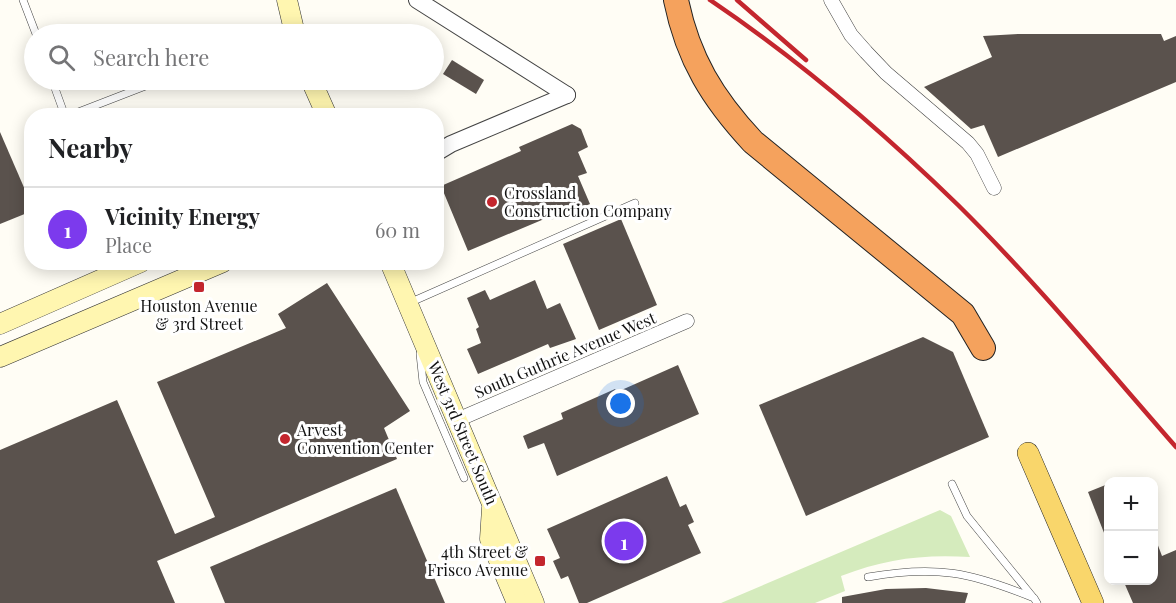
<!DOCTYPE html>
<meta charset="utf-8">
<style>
body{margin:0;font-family:"Playfair Display",serif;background:#f2f2f2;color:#202124}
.controls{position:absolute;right:18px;bottom:18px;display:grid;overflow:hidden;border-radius:12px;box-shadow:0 3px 15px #0003}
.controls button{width:54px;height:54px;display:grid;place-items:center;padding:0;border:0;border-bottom:2px solid #e0e0e0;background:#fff;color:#202124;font:30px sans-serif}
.you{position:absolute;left:621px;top:404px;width:21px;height:21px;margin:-15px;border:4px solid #fff;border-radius:50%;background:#1a73e8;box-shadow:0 0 0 9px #1a73e833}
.badge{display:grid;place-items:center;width:39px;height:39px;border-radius:50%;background:#7c3aed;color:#fff;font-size:20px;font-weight:700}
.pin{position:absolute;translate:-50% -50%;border:3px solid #fff;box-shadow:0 2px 6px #0006}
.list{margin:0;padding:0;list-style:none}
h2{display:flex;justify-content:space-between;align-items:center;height:78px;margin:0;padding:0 24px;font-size:26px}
h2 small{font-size:20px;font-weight:400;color:#757577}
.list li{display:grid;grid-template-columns:39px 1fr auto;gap:18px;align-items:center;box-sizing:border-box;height:84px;padding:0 24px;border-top:2px solid #e0e0e0}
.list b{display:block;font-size:22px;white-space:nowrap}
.list p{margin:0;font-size:20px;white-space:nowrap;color:#757577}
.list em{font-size:20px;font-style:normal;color:#757577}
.icon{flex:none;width:33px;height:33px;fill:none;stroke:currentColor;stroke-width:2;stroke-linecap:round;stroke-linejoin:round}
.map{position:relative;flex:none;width:1176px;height:603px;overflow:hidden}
.search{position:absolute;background:#fff;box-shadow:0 3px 15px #0003;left:24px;top:24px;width:420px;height:66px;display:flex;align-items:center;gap:15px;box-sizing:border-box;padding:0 21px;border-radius:33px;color:#757577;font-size:22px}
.panel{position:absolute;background:#fff;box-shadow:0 3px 15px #0003;left:24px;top:108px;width:420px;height:162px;border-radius:24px}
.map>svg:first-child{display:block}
.green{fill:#d5ebbd}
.building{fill:#5a524d}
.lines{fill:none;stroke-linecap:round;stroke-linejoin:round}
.service-casing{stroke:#444;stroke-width:8}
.minor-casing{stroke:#444;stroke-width:15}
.tertiary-casing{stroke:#444;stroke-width:18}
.secondary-casing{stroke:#333;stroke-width:21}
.primary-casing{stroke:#222;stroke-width:22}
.motorway-casing{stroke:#222;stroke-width:26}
.service{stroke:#fff;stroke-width:7}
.minor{stroke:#fff;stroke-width:14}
.tertiary{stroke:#fff;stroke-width:16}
.secondary{stroke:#fff6b0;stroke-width:20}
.primary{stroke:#f9d66b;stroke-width:21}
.motorway{stroke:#f5a25d;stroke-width:24}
.rail{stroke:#c4262e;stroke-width:4.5}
.poi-dot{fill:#c4262e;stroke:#fff;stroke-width:2}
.labels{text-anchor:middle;stroke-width:6;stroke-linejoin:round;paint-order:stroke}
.poi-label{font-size:16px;fill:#111;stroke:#fff;text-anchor:start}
.street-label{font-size:16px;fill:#111;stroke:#fff}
</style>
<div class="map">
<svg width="1176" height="603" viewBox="0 0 1176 603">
<rect width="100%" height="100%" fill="#fffdf5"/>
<!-- green -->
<path class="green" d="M 940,510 L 951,516 L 970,557 C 922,554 885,559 841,576 L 845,591 L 815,603 L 721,603 Z"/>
<!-- building -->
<g class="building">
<path d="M 1018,34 L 1161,34 L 1164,41 L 1176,36 L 1176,82 L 998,157 L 984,125 L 971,129 L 924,87 L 992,57 L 983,36 Z"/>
<path d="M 452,60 L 484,80 L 476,94 L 443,74 Z"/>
<path d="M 572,124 L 581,129 L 588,147 L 578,152 L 587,173 L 578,176 L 590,204 L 551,220 L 549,217 L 468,251 L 441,186 L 521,151 L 519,147 Z"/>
<path d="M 0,132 L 32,206 L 32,211 L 0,224 Z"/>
<path d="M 621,219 L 657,305 L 599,330 L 563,244 Z"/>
<path d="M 535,280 L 547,309 L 560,303 L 576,339 L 550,348 L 548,344 L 478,374 L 467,349 L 481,343 L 476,329 L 479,327 L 467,298 L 485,290 L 490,300 Z"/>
<path d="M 327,283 L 410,411 L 384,428 L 397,459 L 157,561 L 175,603 L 0,603 L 0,450 L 117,400 L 175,534 L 215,517 L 157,382 L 286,328 L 278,314 Z"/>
<path d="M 923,337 L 953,352 L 989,437 L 806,516 L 759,405 Z"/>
<path d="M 678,365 L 699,414 L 557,476 L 544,443 L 528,449 L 523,436 L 563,419 L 561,413 L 615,389 L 617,392 Z"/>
<path d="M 667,476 L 680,507 L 686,504 L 694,522 L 688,525 L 701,553 L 587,603 L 579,603 L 568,576 L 561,579 L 553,561 L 560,558 L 547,529 Z"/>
<path d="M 1108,484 L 1108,543 L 1088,492 Z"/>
<path d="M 396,488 L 445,603 L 225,603 L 210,567 Z"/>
<path d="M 1154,535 L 1162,556 L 1176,550 L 1176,603 L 1133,603 L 1123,580 L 1154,580 Z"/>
<path d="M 926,588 L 968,593 L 965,603 L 842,603 L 842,597 L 886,589 Z"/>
</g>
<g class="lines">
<!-- service casing -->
<g class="service-casing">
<g id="service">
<path d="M 23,0 L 36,34"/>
<path d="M 277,34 L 291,30"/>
<path d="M 52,80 L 65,116"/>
<path d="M 68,116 L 161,80"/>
<path d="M 409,303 L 635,203"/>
<path d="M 420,354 L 423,382 L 464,478"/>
<path d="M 952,484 L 967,516 L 1032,596"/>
<path d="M 868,577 C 936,565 970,572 1034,598 L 1037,603"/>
</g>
</g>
<!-- minor casing -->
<g class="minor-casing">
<g id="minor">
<path d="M 831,0 L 851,35 L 866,52 L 886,73 L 968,143 L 977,154 L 994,188"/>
<path d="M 457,420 L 687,321"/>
</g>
</g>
<!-- tertiary casing -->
<g class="tertiary-casing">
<g id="tertiary">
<path d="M 417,0 L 567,95"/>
<path d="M 436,153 L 451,144 L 567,95"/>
</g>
</g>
<!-- secondary casing -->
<g class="secondary-casing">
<g id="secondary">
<path d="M 287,0 L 295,34"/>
<path d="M 311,80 L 327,116"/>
<path d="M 390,262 L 534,603"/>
<path d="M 0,324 L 141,262"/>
<path d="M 0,357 L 223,262"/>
<path d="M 492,508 L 490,539 L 517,603"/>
</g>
</g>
<!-- primary casing -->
<g class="primary-casing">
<path id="primary" d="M 1028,453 L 1093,603"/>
</g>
<!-- motorway casing -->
<g class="motorway-casing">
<path id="motorway" d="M 676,0 C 688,59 713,99 753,142 L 963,314 L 983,348"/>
</g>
<!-- service -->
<use href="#service" class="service"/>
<!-- minor -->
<use href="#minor" class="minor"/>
<!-- tertiary -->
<use href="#tertiary" class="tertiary"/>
<!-- secondary -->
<use href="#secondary" class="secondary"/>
<!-- primary -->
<use href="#primary" class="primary"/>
<!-- motorway -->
<use href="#motorway" class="motorway"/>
<!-- rail -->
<g class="rail">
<path d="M 710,0 C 796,58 884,133 958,205 C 1035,281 1105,366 1176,447"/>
<path d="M 737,0 L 806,60"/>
</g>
</g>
<!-- markers -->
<g class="poi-dot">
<circle cx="492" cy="202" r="6"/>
<rect x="193" y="281" width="12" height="12" rx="3"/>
<circle cx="285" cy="439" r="6"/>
<rect x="534" y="555" width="12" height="12" rx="3"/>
</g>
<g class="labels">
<!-- poi labels -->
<g class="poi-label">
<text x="504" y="199">Crossland<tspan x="504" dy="18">Construction Company</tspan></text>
<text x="199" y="312" text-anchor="middle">Houston Avenue<tspan x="199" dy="18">&amp; 3rd Street</tspan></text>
<text x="297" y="436">Arvest<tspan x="297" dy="18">Convention Center</tspan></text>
<text x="528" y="558" text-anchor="end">4th Street &amp;<tspan x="528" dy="18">Frisco Avenue</tspan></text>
</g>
<!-- street labels -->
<g class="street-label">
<text transform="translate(565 355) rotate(-23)" y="6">South Guthrie Avenue West</text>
<text transform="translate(463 433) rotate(67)" y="6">West 3rd Street South</text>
</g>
</g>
</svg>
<div class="controls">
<button>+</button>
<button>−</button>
</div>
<div class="you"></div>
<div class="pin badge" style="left:624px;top:541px">1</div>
<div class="search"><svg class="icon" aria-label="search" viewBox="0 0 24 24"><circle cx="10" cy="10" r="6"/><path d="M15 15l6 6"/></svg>Search here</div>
<section class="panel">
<h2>Nearby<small></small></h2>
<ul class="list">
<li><span class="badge">1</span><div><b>Vicinity Energy</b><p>Place</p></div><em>60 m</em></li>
</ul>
</section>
</div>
